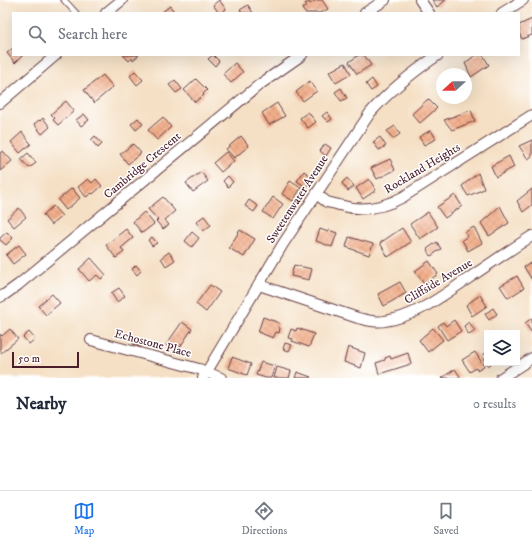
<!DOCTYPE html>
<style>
body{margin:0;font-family:"IM FELL DW Pica",serif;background:#f6f6f7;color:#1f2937}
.controls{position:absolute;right:12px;bottom:12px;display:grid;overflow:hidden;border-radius:0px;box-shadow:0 4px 16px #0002}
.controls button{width:36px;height:36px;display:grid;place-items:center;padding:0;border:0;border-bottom:1px solid #e0e1e3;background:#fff;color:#1f2937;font:20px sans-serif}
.compass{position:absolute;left:436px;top:68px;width:36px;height:36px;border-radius:50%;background:#fff;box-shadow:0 4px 16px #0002;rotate:249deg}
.scale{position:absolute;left:12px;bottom:10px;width:67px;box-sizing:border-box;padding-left:4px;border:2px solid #4a1f2b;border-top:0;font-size:11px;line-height:14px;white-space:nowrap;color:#4a1f2b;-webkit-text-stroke:3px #fff;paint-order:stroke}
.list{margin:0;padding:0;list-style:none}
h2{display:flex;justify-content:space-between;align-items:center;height:52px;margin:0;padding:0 16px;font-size:17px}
h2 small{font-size:13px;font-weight:400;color:#747a83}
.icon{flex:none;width:22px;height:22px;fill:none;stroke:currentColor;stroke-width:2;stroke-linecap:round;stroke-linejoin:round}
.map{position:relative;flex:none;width:532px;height:378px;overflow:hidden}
.search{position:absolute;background:#fff;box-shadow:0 4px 16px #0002;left:12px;right:12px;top:12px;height:44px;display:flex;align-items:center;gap:10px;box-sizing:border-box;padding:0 14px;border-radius:0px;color:#747a83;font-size:15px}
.sheet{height:112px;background:#fff}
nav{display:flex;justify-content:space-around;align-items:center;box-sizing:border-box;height:56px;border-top:1px solid #e0e1e3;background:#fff;font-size:11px;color:#747a83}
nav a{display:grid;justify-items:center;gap:2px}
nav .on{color:#1a73e8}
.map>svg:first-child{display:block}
.building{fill:url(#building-cross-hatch)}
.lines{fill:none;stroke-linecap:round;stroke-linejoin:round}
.service-casing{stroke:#643c42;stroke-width:7}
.minor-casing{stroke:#643c42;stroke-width:12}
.service{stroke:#fff;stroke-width:5}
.minor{stroke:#fff;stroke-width:10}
.labels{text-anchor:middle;stroke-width:3;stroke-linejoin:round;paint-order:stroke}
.street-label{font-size:12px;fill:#4a1f2b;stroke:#fff}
</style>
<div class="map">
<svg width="532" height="378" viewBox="0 0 532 378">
<defs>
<pattern id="building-cross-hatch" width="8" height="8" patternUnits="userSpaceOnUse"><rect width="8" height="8" fill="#f3af8b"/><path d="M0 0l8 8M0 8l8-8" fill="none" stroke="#d29678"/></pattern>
</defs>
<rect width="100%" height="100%" fill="#fff"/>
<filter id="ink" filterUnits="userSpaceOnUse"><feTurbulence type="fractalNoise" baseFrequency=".025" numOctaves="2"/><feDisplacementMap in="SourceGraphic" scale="8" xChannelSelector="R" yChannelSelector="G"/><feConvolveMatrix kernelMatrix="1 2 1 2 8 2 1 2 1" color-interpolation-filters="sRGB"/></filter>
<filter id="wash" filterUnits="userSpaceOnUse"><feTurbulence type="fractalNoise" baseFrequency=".012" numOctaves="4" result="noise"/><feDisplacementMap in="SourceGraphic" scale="16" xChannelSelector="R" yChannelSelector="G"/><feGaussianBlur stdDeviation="0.9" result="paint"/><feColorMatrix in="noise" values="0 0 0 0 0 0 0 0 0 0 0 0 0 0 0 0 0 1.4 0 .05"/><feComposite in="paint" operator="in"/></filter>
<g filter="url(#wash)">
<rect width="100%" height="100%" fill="#f5e0c5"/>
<g id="blocks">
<!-- building -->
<g class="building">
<path d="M 219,0 L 226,9 L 222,13 L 219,13 L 213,5 Z"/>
<path d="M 316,0 L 322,0 L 328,9 L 320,13 L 305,13 L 302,9 L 307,6 L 305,4 L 309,2 L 310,4 Z"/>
<path d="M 432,0 L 446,0 L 437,7 Z"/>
<path d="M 248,5 L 253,13 L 242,13 L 240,10 Z"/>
<path d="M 170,6 L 175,13 L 161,13 Z"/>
<path d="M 532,19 L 532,35 L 522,39 L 519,33 L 519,25 Z"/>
<path d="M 13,48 L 13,55 L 23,55 L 15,63 L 7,53 Z"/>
<path d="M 123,55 L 139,55 L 133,60 L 132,58 L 129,61 Z"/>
<path d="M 213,55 L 219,61 L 215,66 L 208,59 Z"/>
<path d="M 359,55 L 364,55 L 371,65 L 357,74 L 349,62 Z"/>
<path d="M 476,55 L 483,55 L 489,65 L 471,77 L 465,63 Z"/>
<path d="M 235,63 L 243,72 L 231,83 L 223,74 Z"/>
<path d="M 345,63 L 351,74 L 336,83 L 329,72 Z"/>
<path d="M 135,71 L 143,80 L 137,85 L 130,76 Z"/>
<path d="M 103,75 L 113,87 L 94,103 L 84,90 Z"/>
<path d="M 196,79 L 207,90 L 203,94 L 204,95 L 201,98 L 201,97 L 195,102 L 184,90 Z"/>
<path d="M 372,79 L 377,87 L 371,91 L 366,84 Z"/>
<path d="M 175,80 L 182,89 L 176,93 L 169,85 Z"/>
<path d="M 310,81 L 317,91 L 303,101 L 296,92 Z"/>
<path d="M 341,88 L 347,98 L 341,101 L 335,92 Z"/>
<path d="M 428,99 L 437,108 L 420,123 L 412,114 Z"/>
<path d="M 66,101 L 74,111 L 58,125 L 53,120 L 55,118 L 51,114 Z"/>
<path d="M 277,103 L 285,116 L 269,125 L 262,113 Z"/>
<path d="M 471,110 L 475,121 L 452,130 L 444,120 Z"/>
<path d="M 308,112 L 316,122 L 308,128 L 300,118 Z"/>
<path d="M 327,112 L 332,119 L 328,122 L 322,116 Z"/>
<path d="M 84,114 L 89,120 L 81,126 L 76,120 Z"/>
<path d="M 163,117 L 171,127 L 157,140 L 148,130 Z"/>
<path d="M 43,118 L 50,127 L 42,134 L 34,124 L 39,120 L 40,121 Z"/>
<path d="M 138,118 L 143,124 L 136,130 L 131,124 Z"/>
<path d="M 395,126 L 400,134 L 393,139 L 387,131 Z"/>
<path d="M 431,130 L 436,139 L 424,145 L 419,137 Z"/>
<path d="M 22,132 L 31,144 L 20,153 L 11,142 Z"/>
<path d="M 95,136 L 102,144 L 98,148 L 91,140 Z"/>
<path d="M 241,136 L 249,146 L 234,158 L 226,149 Z"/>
<path d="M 380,137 L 386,146 L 379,150 L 373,142 Z"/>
<path d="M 532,140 L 532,156 L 528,159 L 519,146 Z"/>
<path d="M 133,144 L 141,153 L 128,164 L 120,154 Z"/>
<path d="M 325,144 L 331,148 L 326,156 L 320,151 Z"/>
<path d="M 3,151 L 12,161 L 0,171 L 0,153 Z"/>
<path d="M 226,152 L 234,161 L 221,172 L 213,163 Z"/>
<path d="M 28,153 L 36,163 L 29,168 L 21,159 Z"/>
<path d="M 509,156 L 514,167 L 496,177 L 491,166 Z"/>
<path d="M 390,159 L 395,170 L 377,179 L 371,168 Z"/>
<path d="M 304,171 L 312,177 L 306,187 L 297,181 Z"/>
<path d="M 201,172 L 208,181 L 193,192 L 186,183 Z"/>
<path d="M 478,173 L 484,189 L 468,196 L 462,186 Z"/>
<path d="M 228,176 L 233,182 L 228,187 L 223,181 Z"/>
<path d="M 347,178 L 354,186 L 348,191 L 342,183 Z"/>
<path d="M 88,179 L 92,183 L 96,179 L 102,186 L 93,194 L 92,193 L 86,197 L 78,187 Z"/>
<path d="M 369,179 L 376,190 L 363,199 L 356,188 Z"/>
<path d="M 290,181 L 301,188 L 293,201 L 282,194 Z"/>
<path d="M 72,188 L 80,198 L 66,210 L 58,200 Z"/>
<path d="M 532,189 L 532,205 L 523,212 L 517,201 Z"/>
<path d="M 455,195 L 462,206 L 445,218 L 437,207 Z"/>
<path d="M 163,197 L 175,211 L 165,220 L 169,225 L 163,229 L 156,221 L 158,220 L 148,209 Z"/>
<path d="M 273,197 L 283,204 L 273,219 L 263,212 Z"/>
<path d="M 249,200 L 258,206 L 254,212 L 245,206 Z"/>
<path d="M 53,206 L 62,216 L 51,225 L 43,215 Z"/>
<path d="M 500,206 L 509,223 L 489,236 L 481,223 Z"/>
<path d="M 19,208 L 26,217 L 14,227 L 7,219 Z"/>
<path d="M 144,212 L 154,224 L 142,233 L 133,222 Z"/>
<path d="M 428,212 L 438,227 L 420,239 L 410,224 Z"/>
<path d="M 204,216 L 211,225 L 203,231 L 196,222 Z"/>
<path d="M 474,227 L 482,243 L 468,251 L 462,240 L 468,236 L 465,232 Z"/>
<path d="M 402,228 L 411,242 L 388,257 L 380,243 Z"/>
<path d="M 126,229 L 133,238 L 121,248 L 124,252 L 116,258 L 106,245 Z"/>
<path d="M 320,229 L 328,232 L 329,230 L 337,233 L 332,247 L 316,241 Z"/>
<path d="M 240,230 L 255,239 L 244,257 L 229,248 Z"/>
<path d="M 7,232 L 13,238 L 6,245 L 0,240 L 0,238 Z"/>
<path d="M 192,232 L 199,238 L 192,247 L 185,241 Z"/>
<path d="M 152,237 L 157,243 L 152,246 L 148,240 Z"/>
<path d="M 349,237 L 373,244 L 369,255 L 346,247 Z"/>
<path d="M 437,242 L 441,249 L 431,256 L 427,249 Z"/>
<path d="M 19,245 L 26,254 L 13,264 L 6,255 Z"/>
<path d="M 169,252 L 175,260 L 166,266 L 161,258 Z"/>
<path d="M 91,258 L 106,275 L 101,279 L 97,275 L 89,281 L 79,269 Z"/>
<path d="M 429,261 L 438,274 L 424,284 L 415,271 Z"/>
<path d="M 532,262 L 532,280 L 524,267 Z"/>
<path d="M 136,265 L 141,271 L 137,275 L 132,269 Z"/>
<path d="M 294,265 L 312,269 L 309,280 L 291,276 Z"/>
<path d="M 517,276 L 524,288 L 508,298 L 500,286 Z"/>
<path d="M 400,282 L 406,293 L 384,306 L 378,294 Z"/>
<path d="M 210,285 L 220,292 L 206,312 L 196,304 Z"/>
<path d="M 119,288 L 125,296 L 117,302 L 111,293 Z"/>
<path d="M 52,294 L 60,303 L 46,315 L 38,306 Z"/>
<path d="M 480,295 L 487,306 L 472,316 L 466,305 Z"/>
<path d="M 493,308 L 497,314 L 489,320 L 485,314 Z"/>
<path d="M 263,317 L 279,323 L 278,327 L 280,328 L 279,333 L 276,332 L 273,338 L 258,332 Z"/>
<path d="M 532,318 L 532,333 L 525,323 Z"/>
<path d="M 454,320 L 461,331 L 447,340 L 438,326 L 443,322 L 446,326 Z"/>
<path d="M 182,322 L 192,329 L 176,353 L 166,345 Z"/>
<path d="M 469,322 L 475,331 L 469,335 L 464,326 Z"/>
<path d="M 297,328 L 314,334 L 309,347 L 292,341 L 293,339 L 288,338 L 291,329 L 296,331 Z"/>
<path d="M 433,328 L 443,340 L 428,352 L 419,340 Z"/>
<path d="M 10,329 L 18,339 L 1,353 L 0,352 L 0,334 L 2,336 Z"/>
<path d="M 29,332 L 35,339 L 29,344 L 23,337 Z"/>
<path d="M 135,337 L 143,341 L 141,347 L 133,344 Z"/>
<path d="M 285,343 L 292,345 L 289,351 L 283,349 Z"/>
<path d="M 348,347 L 365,353 L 361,368 L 344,362 Z"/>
<path d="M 475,352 L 484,366 L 477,370 L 476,368 L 470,372 L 462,360 Z"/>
<path d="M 487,352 L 487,363 L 492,363 L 488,366 L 482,356 Z"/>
<path d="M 408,353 L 411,364 L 379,374 L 376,363 L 385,360 L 385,358 L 390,356 L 391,359 Z"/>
<path d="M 232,357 L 251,364 L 247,375 L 228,368 Z"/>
<path d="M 261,362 L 275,366 L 271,378 L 266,378 L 256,375 Z"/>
<path d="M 277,367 L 291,371 L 289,378 L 274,378 Z"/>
<path d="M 455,369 L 461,378 L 442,378 Z"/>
<path d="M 297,372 L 311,377 L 310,378 L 295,378 Z"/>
</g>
</g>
</g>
<g filter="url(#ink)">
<use href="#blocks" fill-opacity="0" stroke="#643c42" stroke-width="1"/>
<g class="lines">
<!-- service casing -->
<g class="service-casing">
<path id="service" d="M 64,0 L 76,13"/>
</g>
<!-- minor casing -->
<g class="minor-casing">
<g id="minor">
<path d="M 420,0 L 429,13"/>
<path d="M 106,13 L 122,0"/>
<path d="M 365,13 L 385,0"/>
<path d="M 502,13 L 523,0"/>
<path d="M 0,103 L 56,55"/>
<path d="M 317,194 C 320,197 324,200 327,202 C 331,203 336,204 339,205 C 362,212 383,208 403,197 L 532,115"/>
<path d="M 259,285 L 358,318 C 367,320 376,323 385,321 C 415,317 442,296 466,280 C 488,265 510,250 532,236"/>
<path d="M 0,297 L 4,295 L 18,285 L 259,85 L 302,55"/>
<path d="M 91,340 L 199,369 L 221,378"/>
<path d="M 203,378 L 283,244 L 370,113 C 390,90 413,72 438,55"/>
<path d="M 501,378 L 532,358"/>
</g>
</g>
<!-- service -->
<use href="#service" class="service"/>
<!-- minor -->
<use href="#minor" class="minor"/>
</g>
</g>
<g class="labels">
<!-- street labels -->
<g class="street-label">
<text transform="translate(142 165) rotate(-40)" y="4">Cambridge Crescent</text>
<text transform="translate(422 168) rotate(-31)" y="4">Rockland Heights</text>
<text transform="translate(297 199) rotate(-57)" y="4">Sweetenwater Avenue</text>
<text transform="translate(438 281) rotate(-31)" y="4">Cliffside Avenue</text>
<text transform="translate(153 343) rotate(15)" y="4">Echostone Place</text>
</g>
</g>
</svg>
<div class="controls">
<button><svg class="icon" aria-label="layers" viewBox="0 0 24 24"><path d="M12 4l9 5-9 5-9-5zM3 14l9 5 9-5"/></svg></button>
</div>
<svg class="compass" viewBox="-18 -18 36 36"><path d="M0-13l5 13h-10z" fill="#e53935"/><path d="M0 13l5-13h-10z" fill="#747a83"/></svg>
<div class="scale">50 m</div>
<div class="search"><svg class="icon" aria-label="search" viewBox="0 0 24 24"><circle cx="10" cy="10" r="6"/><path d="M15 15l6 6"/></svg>Search here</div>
</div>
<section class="sheet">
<h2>Nearby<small>0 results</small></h2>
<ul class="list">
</ul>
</section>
<nav>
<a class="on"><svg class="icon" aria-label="map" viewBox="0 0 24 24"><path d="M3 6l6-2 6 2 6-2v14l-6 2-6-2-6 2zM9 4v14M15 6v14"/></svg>Map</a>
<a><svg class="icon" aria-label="directions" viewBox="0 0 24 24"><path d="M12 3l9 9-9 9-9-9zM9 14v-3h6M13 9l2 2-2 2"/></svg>Directions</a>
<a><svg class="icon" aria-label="saved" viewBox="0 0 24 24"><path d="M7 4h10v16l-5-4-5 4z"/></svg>Saved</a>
</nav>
